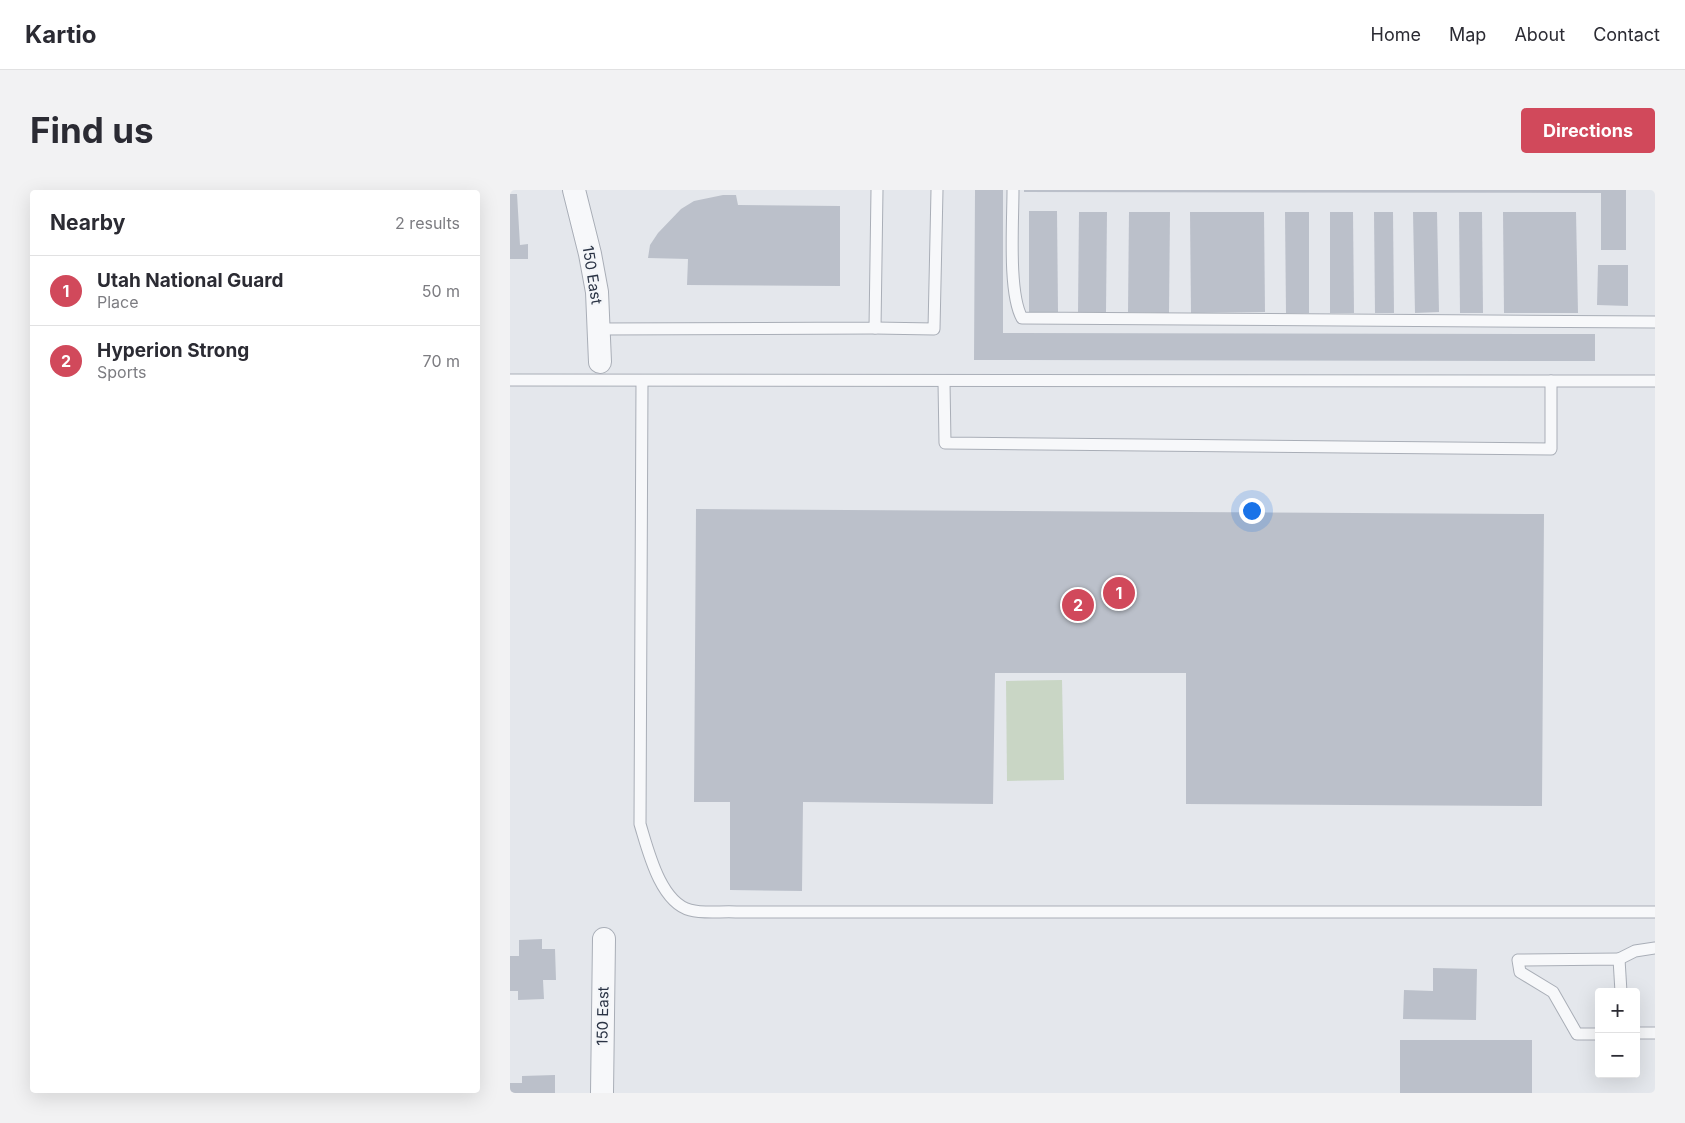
<!DOCTYPE html>
<meta charset="utf-8">
<style>
body{margin:0;font-family:Inter,sans-serif;background:#f2f2f3;color:#2b2b33}
.controls{position:absolute;right:15px;bottom:15px;display:grid;overflow:hidden;border-radius:5px;box-shadow:0 5px 20px #0002}
.controls button{width:45px;height:45px;display:grid;place-items:center;padding:0;border:0;border-bottom:1px solid #e1e1e2;background:#fff;color:#2b2b33;font:25px sans-serif}
.you{position:absolute;left:741px;top:320px;width:18px;height:18px;margin:-12px;border:4px solid #fff;border-radius:50%;background:#1a73e8;box-shadow:0 0 0 8px #1a73e833}
.badge{display:grid;place-items:center;width:32px;height:32px;border-radius:50%;background:#d1495b;color:#fff;font-size:16px;font-weight:700}
.pin{position:absolute;translate:-50% -50%;border:2px solid #fff;box-shadow:0 1px 5px #0006}
.list{margin:0;padding:0;list-style:none}
h2{display:flex;justify-content:space-between;align-items:center;height:65px;margin:0;padding:0 20px;font-size:21px}
h2 small{font-size:16px;font-weight:400;color:#7c7c81}
.list li{display:grid;grid-template-columns:32px 1fr auto;gap:15px;align-items:center;box-sizing:border-box;height:70px;padding:0 20px;border-top:1px solid #e1e1e2}
.list b{display:block;font-size:19px;white-space:nowrap}
.list p{margin:0;font-size:16px;white-space:nowrap;color:#7c7c81}
.list em{font-size:16px;font-style:normal;color:#7c7c81}
.map{position:relative;flex:none;width:1145px;height:903px;overflow:hidden;border-radius:5px}
header{display:flex;align-items:center;gap:30px;box-sizing:border-box;height:70px;padding:0 25px;background:#fff;border-bottom:1px solid #e1e1e2}
header strong{font-size:24px}
nav{display:flex;gap:28px;margin-inline-start:auto;font-size:18px}
.intro{display:flex;align-items:center;justify-content:space-between;box-sizing:border-box;height:120px;padding:0 30px}
h1{margin:0;font-size:35px}
.button{padding:12px 22px;border-radius:5px;background:#d1495b;color:#fff;font-size:18px;font-weight:700}
main{display:flex;gap:30px;padding:0 30px}
aside{flex:1;background:#fff;border-radius:5px;box-shadow:0 5px 20px #0002}
.map>svg:first-child{display:block}
.green{fill:#c9d6c5}
.building{fill:#bbc0ca}
.lines{fill:none;stroke-linecap:round;stroke-linejoin:round}
.lane-casing{stroke:#a9aeb7;stroke-width:13}
.street-casing{stroke:#a9aeb7;stroke-width:24}
.lane{stroke:#f7f8fa;stroke-width:11}
.street{stroke:#f7f8fa;stroke-width:22}
.labels{text-anchor:middle;stroke-width:4.5;stroke-linejoin:round;paint-order:stroke}
.street-label{font-size:15px;fill:#2b3445;stroke:#f4f6f9}
</style>
<header>
<strong>Kartio</strong>
<nav><a>Home</a><a>Map</a><a>About</a><a>Contact</a></nav>
</header>
<div class="intro"><h1>Find us</h1><a class="button">Directions</a></div>
<main>
<aside>
<h2>Nearby<small>2 results</small></h2>
<ul class="list">
<li><span class="badge">1</span><div><b>Utah National Guard</b><p>Place</p></div><em>50 m</em></li>
<li><span class="badge">2</span><div><b>Hyperion Strong</b><p>Sports</p></div><em>70 m</em></li>
</ul>
</aside>
<div class="map">
<svg width="1145" height="903" viewBox="0 0 1145 903">
<rect width="100%" height="100%" fill="#e4e7ec"/>
<!-- green -->
<path class="green" d="M 552,490 L 554,590 L 497,591 L 496,491 Z"/>
<!-- building -->
<g class="building">
<path d="M 465,0 L 493,0 L 493,143 L 1085,144 L 1085,171 L 464,170 Z"/>
<path d="M 514,0 L 1116,0 L 1116,60 L 1091,60 L 1091,3 L 514,2 Z"/>
<path d="M 0,4 L 7,4 L 10,55 L 18,54 L 18,69 L 0,69 Z"/>
<path d="M 213,5 L 226,5 L 228,15 L 330,16 L 330,96 L 177,95 L 178,69 L 138,68 L 140,55 L 148,43 L 171,19 L 184,11 Z"/>
<path d="M 519,21 L 547,21 L 548,122 L 519,122 Z"/>
<path d="M 569,22 L 597,22 L 596,122 L 568,122 Z"/>
<path d="M 619,22 L 660,22 L 659,123 L 618,122 Z"/>
<path d="M 680,22 L 754,22 L 755,122 L 681,123 Z"/>
<path d="M 775,22 L 799,22 L 799,123 L 776,123 Z"/>
<path d="M 820,22 L 843,22 L 844,123 L 820,123 Z"/>
<path d="M 864,22 L 883,22 L 884,123 L 865,123 Z"/>
<path d="M 903,22 L 927,22 L 929,122 L 905,123 Z"/>
<path d="M 949,22 L 972,22 L 973,123 L 950,123 Z"/>
<path d="M 993,22 L 1066,22 L 1068,123 L 994,123 Z"/>
<path d="M 1088,75 L 1118,75 L 1118,116 L 1087,115 Z"/>
<path d="M 186,319 L 1034,324 L 1032,616 L 676,614 L 676,483 L 485,483 L 483,614 L 293,612 L 292,701 L 220,700 L 220,612 L 184,612 Z"/>
<path d="M 32,749 L 32,759 L 45,759 L 46,790 L 33,790 L 34,809 L 8,810 L 8,801 L 0,801 L 0,766 L 9,766 L 9,750 Z"/>
<path d="M 923,778 L 967,779 L 966,830 L 893,829 L 894,800 L 923,801 Z"/>
<rect x="890" y="850" width="132" height="53"/>
<path d="M 45,885 L 45,903 L 0,903 L 0,893 L 12,893 L 12,886 Z"/>
</g>
<g class="lines">
<!-- lane casing -->
<g class="lane-casing">
<g id="lane">
<path d="M 503,0 C 503,32 498,103 512,128 L 1145,132"/>
<path d="M 365,138 L 424,139 L 427,0"/>
<path d="M 89,139 L 365,138 L 367,0"/>
<path d="M 0,190 L 1145,191"/>
<path d="M 132,191 L 130,634 C 138,660 150,712 180,720 C 194,724 212,721 226,722 L 1145,722"/>
<path d="M 434,192 L 435,253 L 1041,259 L 1041,191"/>
<path d="M 1109,769 L 1125,761 L 1145,758"/>
<path d="M 1126,843 L 1145,843"/>
<path d="M 1089,844 L 1067,844 L 1043,802 L 1010,782 L 1008,770 L 1109,769 L 1111,802"/>
</g>
</g>
<!-- street casing -->
<g class="street-casing">
<g id="street">
<path d="M 64,0 L 80,64 L 87,102 L 90,172"/>
<path d="M 92,903 L 94,749"/>
</g>
</g>
<!-- lane -->
<use href="#lane" class="lane"/>
<!-- street -->
<use href="#street" class="street"/>
</g>
<g class="labels">
<!-- street labels -->
<g class="street-label">
<text transform="translate(82 85) rotate(81)" y="5">150 East</text>
<text transform="translate(93 826) rotate(-89)" y="5">150 East</text>
</g>
</g>
</svg>
<div class="controls">
<button>+</button>
<button>−</button>
</div>
<div class="you"></div>
<div class="pin badge" style="left:609px;top:403px">1</div>
<div class="pin badge" style="left:568px;top:415px">2</div>
</div>
</main>
